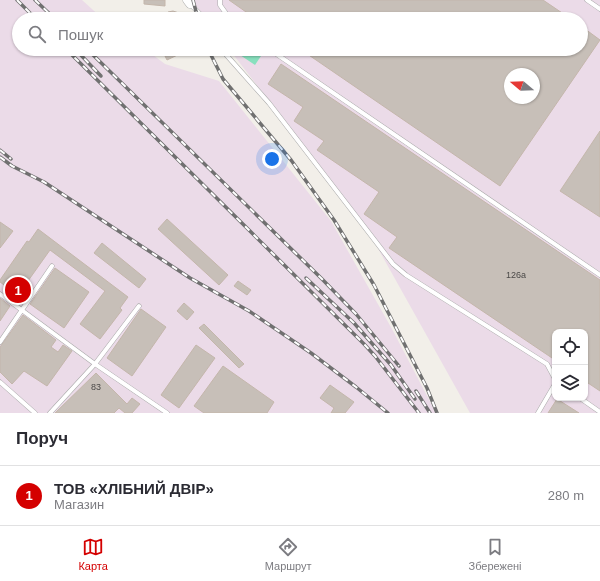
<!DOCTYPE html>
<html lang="uk">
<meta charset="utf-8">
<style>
body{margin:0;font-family:Arial,sans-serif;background:#f7f7f7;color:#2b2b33}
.controls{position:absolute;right:12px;bottom:12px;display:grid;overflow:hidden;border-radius:8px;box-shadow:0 1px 3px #0004}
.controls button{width:36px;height:36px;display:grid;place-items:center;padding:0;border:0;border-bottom:1px solid #e1e1e2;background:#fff;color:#2b2b33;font:20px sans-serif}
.compass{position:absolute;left:504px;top:68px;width:36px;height:36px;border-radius:50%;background:#fff;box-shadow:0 1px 3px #0004;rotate:289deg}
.you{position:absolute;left:272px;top:159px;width:14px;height:14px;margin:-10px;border:3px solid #fff;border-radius:50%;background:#1a73e8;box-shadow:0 0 0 6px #1a73e833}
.badge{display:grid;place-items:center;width:26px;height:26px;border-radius:50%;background:#d40000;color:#fff;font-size:13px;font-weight:700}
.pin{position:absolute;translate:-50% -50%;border:2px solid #fff;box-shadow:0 1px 4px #0006}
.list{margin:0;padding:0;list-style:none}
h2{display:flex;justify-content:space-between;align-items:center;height:52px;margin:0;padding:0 16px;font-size:17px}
h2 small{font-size:13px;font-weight:400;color:#7c7c81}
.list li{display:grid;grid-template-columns:26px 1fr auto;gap:12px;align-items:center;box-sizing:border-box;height:60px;padding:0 16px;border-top:1px solid #e1e1e2}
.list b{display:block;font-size:15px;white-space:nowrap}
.list p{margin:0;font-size:13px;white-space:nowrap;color:#7c7c81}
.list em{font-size:13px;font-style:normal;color:#7c7c81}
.icon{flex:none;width:22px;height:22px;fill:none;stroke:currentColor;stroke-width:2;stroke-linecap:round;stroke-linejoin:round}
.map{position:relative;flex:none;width:600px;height:413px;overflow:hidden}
.search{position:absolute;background:#fff;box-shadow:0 1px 3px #0004;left:12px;right:12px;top:12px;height:44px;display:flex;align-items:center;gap:10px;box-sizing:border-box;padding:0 14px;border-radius:22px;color:#7c7c81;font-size:15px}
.sheet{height:112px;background:#fff}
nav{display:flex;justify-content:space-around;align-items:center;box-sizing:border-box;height:56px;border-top:1px solid #e1e1e2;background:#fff;font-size:11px;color:#7c7c81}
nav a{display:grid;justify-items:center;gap:2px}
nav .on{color:#d40000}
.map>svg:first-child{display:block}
.industrial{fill:#ebdbe8;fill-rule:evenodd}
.pitch{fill:#88e0be}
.building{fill:#c7bfb8;stroke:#c4b6ab;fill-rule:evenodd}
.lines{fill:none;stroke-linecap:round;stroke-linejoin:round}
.service-casing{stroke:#a9a9a9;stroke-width:5}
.minor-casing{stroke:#a9a9a9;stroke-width:9}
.service{stroke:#fff;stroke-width:4}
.minor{stroke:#fff;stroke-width:8}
.rail-casing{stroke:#707070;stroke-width:3.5}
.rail{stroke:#fff;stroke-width:2;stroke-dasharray:6;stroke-linecap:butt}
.labels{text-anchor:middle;stroke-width:3;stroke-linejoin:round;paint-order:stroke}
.number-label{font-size:9px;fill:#4b4948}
</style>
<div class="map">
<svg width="600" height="413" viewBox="0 0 600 413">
<rect width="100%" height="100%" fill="#f2efe9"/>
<!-- industrial -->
<g class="industrial">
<path d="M 0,0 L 82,0 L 103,19 L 19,19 L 19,49 L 145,49 L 165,64 L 219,81 L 331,221 L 392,329 L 436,413 L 0,413 Z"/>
<path d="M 191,0 L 600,0 L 600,413 L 470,413 L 366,227 L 229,49 L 581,49 L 581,19 L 205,19 ZM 510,74 L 534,74 L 534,98 L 510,98 ZM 555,332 L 585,332 L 585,398 L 555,398 Z"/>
</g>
<!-- pitch -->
<path class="pitch" d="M 235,49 L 258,49 L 263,53 L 255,65 L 234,51 Z"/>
<!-- building -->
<g class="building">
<path d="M 144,0 L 165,0 L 165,6 L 144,4 Z"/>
<path d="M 229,0 L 543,0 L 571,19 L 256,19 Z"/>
<path d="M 173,11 L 179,13 L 185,19 L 162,19 L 168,12 Z"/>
<path d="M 581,26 L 600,40 L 500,186 L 300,49 L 581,49 ZM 510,74 L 534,74 L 534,98 L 510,98 Z"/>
<path d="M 170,49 L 190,49 L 167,60 L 163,52 Z"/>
<path d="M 281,64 L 600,280 L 600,391 L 585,381 L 585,332 L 555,332 L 555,360 L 389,248 L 397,237 L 364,214 L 379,192 L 317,150 L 324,141 L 294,121 L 303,107 L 268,84 Z"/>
<path d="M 600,131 L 600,217 L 560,191 Z"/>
<path d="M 167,219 L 228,275 L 219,285 L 158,229 Z"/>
<path d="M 0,222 L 13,231 L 0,248 Z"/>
<path d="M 38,229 L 128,297 L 120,308 L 122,310 L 100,339 L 80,324 L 105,291 L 50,250 L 18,295 L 0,282 L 0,280 L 27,241 L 29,242 Z"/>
<path d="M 102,243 L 146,279 L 139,288 L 94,253 Z"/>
<path d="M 55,268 L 89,292 L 64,328 L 30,304 Z"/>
<path d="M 238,281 L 251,290 L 247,295 L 234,286 Z"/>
<path d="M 0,298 L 10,306 L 0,321 Z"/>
<path d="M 184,303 L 194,312 L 187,320 L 177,311 Z"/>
<path d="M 141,309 L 166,327 L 132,376 L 107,358 Z"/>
<path d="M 23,315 L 56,340 L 51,347 L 58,352 L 63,345 L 72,351 L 47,386 L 24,371 L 12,384 L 0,372 L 0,347 Z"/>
<path d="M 204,324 L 244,364 L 239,368 L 199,328 Z"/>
<path d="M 196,345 L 215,358 L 179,408 L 161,395 Z"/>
<path d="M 223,366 L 274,402 L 267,413 L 204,413 L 194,406 Z"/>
<path d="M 96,373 L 127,404 L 132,398 L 140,404 L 132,413 L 125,413 L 119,408 L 114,413 L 55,413 Z"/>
<path d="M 330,385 L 354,402 L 345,413 L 331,413 L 334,408 L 320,398 Z"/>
<path d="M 557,399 L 579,413 L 548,413 Z"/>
</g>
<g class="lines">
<!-- service casing -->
<g class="service-casing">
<g id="service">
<path d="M 220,0 L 220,5 L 230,19"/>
<path d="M 587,0 L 600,9"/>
<path d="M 190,4 L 205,19"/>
<path d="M 221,49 L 269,103 L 393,264 L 406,275 L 547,364 L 555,379"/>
<path d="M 269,49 L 600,275"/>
<path d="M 0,294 L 95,364 L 167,413"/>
<path d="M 0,342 L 52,266"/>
<path d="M 0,382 L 35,413"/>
<path d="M 580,398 L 600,412"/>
<path d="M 50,413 L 95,364 L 139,306"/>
<path d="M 538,413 L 555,384"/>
</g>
</g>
<!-- minor casing -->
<g class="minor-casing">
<path id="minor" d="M 187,0 L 190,4"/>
</g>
<!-- service -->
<use href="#service" class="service"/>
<!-- minor -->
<use href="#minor" class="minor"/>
<!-- rail casing -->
<g class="rail-casing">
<g id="rail">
<path d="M 17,0 L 36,19"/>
<path d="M 35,0 L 55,19"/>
<path d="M 193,0 L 198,19"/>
<path d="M 66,49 L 364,344 L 375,356 L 419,413"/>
<path d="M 87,49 L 322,279 L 356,314 L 399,366"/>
<path d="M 208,49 L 223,79 L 291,160 L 334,220 L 374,285 L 427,388 L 437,413"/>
<path d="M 76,50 L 101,76"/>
<path d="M 0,150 L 11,159"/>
<path d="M 0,157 L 12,166 L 44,182 L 190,278 L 249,311 L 311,353 L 356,387 L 388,413"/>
<path d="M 306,278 L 354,323 L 391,365 L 415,399"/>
<path d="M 416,391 L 430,413"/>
</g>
</g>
<!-- rail -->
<use href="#rail" class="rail"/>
</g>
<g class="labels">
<!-- number labels -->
<g class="number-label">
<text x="516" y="278">126а</text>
<text x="96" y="390">83</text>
</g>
</g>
</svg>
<div class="controls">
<button><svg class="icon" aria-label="locate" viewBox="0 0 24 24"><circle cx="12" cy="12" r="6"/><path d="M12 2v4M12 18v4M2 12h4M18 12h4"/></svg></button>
<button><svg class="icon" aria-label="layers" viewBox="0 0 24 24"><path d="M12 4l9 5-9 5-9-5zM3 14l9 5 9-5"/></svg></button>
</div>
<svg class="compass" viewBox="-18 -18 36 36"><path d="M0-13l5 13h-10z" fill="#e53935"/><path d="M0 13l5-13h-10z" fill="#7c7c81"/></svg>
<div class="you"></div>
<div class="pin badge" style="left:18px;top:290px">1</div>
<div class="search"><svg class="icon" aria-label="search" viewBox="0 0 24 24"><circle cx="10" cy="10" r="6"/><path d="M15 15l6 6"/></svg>Пошук</div>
</div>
<section class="sheet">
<h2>Поруч<small></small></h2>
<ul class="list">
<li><span class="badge">1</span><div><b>ТОВ «ХЛІБНИЙ ДВІР»</b><p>Магазин</p></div><em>280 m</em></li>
</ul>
</section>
<nav>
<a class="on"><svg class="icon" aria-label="map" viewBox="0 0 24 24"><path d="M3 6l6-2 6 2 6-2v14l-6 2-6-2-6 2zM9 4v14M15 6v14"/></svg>Карта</a>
<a><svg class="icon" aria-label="directions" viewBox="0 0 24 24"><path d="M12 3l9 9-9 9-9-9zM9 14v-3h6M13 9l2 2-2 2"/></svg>Маршрут</a>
<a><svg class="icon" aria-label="saved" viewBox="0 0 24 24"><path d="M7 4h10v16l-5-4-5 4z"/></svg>Збережені</a>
</nav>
